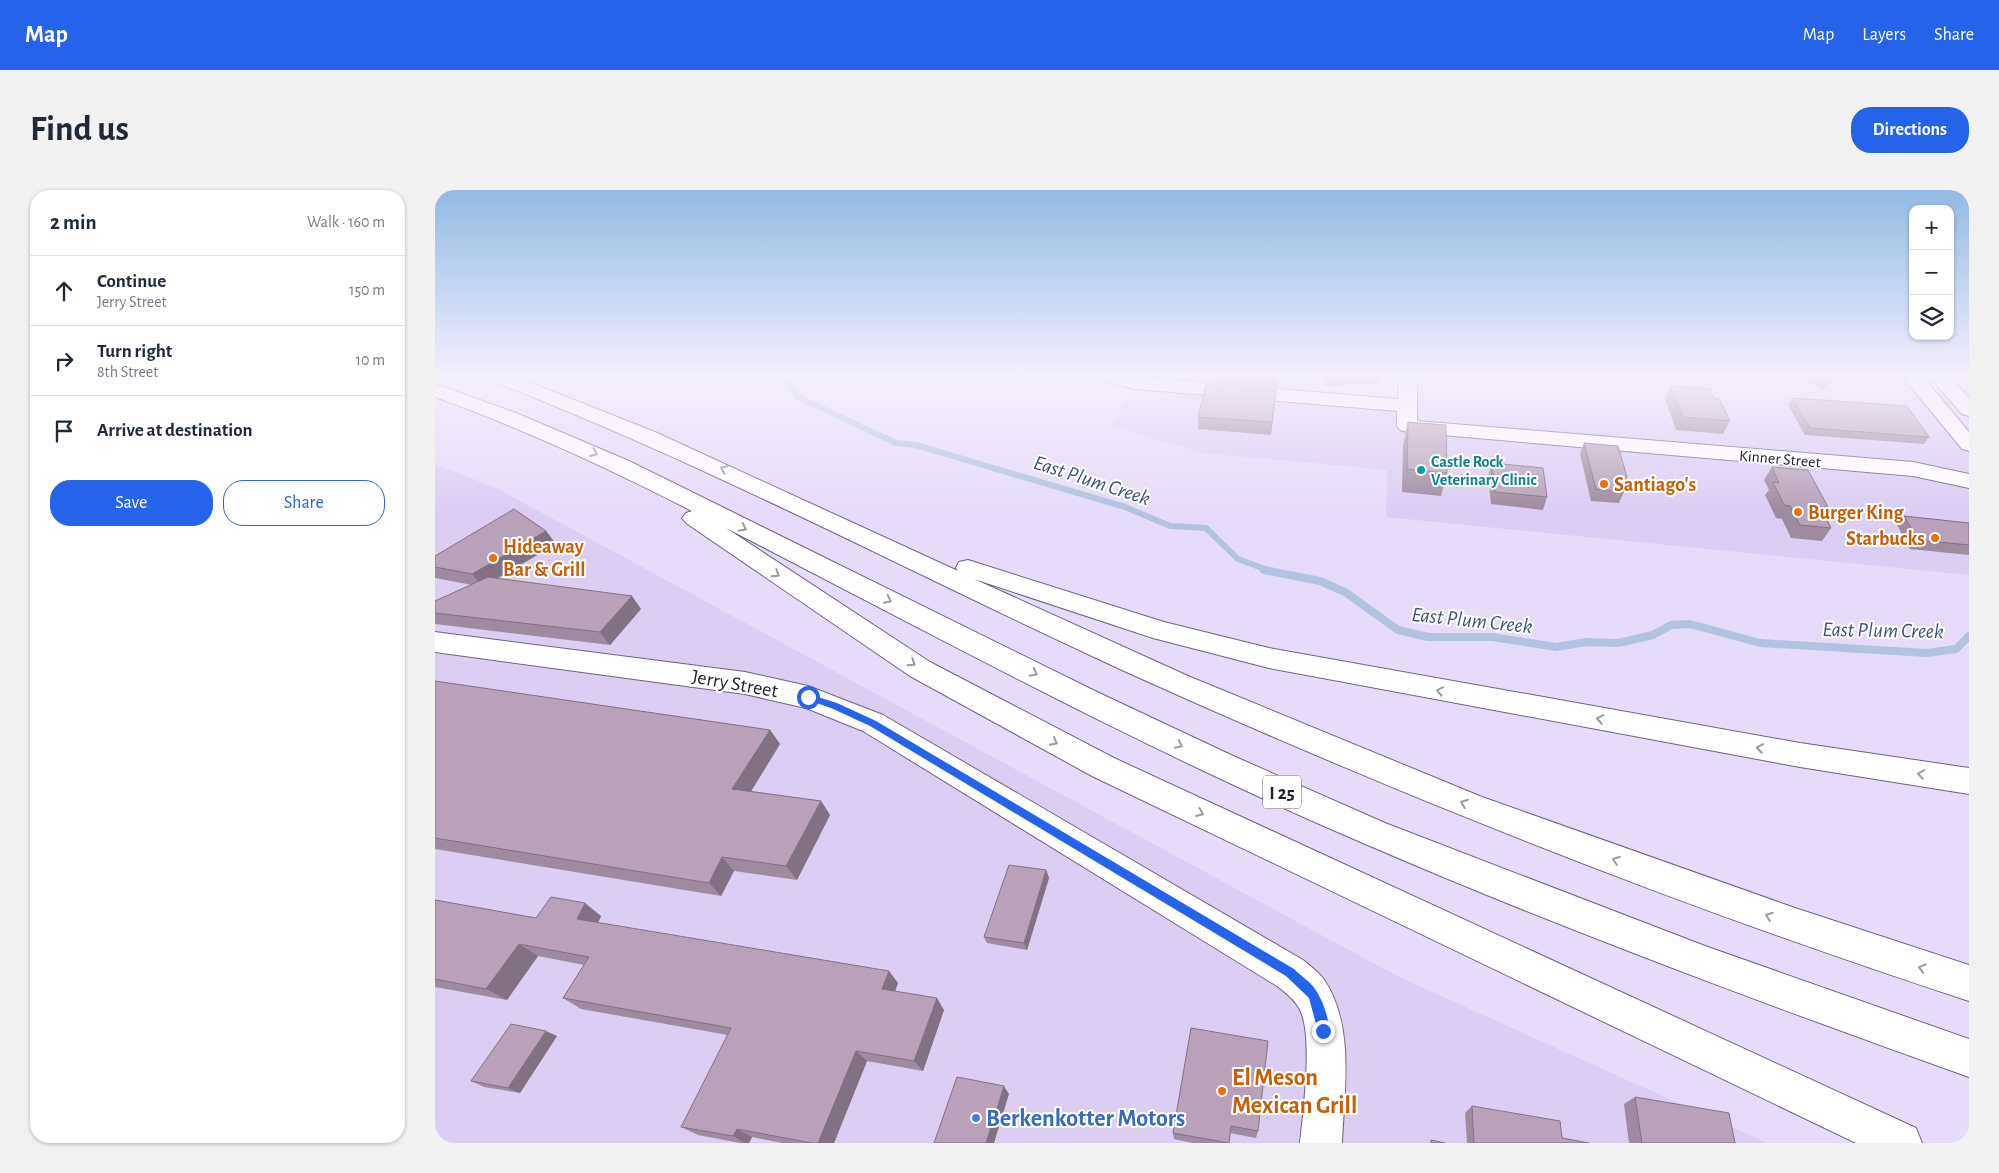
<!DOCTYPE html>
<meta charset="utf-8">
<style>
body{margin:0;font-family:"Alegreya Sans",sans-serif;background:#f2f2f3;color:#1f2937}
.controls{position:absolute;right:15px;top:15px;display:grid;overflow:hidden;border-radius:10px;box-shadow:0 1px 4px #0004}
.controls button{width:45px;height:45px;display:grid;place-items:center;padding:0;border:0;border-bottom:1px solid #e0e1e3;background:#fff;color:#1f2937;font:25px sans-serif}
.stop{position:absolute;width:15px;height:15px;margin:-11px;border:4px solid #2563eb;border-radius:50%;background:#fff}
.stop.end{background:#2563eb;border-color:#fff;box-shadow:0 1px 5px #0008}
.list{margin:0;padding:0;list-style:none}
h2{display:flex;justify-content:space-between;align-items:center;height:65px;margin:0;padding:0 20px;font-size:21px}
h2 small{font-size:16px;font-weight:400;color:#747a83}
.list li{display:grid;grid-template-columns:32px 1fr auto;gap:15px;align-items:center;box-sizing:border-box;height:70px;padding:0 20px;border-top:1px solid #e0e1e3}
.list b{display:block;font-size:19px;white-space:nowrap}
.list p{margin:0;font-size:16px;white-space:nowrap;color:#747a83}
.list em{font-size:16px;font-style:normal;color:#747a83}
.actions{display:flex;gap:10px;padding:15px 20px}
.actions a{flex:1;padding:11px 0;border:1px solid #2563eb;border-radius:20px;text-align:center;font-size:18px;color:#2563eb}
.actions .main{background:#2563eb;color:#fff}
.icon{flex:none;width:28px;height:28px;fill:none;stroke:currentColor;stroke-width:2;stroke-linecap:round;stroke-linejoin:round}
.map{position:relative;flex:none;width:1534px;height:953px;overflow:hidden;border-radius:20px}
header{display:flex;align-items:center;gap:30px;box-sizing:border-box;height:70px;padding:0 25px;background:#2563eb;color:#fff}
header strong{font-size:24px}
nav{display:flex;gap:28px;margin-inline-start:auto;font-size:18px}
.intro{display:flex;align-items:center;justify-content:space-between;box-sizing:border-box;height:120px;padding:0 30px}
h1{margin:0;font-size:35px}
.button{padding:12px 22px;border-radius:20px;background:#2563eb;color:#fff;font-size:18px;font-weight:700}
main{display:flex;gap:30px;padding:0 30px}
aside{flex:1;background:#fff;border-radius:20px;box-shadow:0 1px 4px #0004}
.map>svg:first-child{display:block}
.built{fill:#dccef3}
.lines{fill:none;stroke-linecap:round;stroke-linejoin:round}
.stream-far1{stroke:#b1c3de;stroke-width:6}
.stream{stroke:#b1c3de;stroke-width:8}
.minor-casing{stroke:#6e647e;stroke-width:2}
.major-casing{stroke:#6e647e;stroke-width:2}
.highway-casing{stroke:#6e647e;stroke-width:2}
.minor{fill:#fff;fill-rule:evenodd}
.major{fill:#fff;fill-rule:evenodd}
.highway{fill:#fff;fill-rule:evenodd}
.wall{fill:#9f8b9f}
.shaded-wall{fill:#827182}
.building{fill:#b9a2b9;stroke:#827182}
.oneway{stroke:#9c9ba0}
.route{fill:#2563eb}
.culture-dot{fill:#0f9aa8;stroke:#fff;stroke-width:2}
.food-dot{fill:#e8710a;stroke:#fff;stroke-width:2}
.shop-dot{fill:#3f7fe0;stroke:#fff;stroke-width:2}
.labels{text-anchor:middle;stroke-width:4;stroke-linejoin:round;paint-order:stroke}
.far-street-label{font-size:16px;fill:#24202b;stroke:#fff}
.far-culture-label{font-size:16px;font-weight:bold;fill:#0d838f;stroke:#fff;text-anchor:start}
.shield{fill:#fff;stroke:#66636b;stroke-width:1}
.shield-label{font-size:19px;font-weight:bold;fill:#24202b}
.food-label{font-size:20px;font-weight:bold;fill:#c56008;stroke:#fff;text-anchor:start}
.street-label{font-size:20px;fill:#24202b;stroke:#fff}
.water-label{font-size:21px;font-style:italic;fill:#3b537c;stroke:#fff}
.near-food-label{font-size:24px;font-weight:bold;fill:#c56008;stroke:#fff;text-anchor:start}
.near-shop-label{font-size:24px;font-weight:bold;fill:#366cbe;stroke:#fff;text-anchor:start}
</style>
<header>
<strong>Map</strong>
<nav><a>Map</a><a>Layers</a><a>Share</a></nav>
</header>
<div class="intro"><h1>Find us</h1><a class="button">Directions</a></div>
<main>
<aside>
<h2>2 min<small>Walk · 160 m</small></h2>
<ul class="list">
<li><svg class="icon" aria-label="ahead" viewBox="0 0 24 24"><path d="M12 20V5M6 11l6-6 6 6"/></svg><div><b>Continue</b><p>Jerry Street</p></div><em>150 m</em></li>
<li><svg class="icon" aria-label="right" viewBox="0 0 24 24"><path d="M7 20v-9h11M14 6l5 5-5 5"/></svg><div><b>Turn right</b><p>8th Street</p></div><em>10 m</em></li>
<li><svg class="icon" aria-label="arrive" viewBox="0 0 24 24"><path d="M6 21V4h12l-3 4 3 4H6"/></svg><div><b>Arrive at destination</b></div></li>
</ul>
<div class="actions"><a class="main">Save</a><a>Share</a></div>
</aside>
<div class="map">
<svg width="1534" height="953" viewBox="0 0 1534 953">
<rect width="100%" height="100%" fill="#e6dbf9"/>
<!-- built -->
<g class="built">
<path d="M 973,187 L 1534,187 L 1534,385 L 951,327 L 952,280 L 766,263 L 679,236 L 700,193 L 972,216 Z"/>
<path d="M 0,274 L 63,299 L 964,787 L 1332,953 L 0,953 Z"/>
</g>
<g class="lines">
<!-- stream-far1 -->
<path class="stream-far1" d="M 348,187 L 363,207 L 461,253 L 481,255 L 690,317 L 735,336 L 771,338 L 803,369 L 835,381"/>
<!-- stream -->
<path class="stream" d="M 829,380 L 885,391 L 910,402 L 963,440 L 993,447 L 1057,447 L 1121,457 L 1151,452 L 1183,453 L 1218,445 L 1236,435 L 1255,434 L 1325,453 L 1492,463 L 1521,459 L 1534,446"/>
<!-- minor casing -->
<g class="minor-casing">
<g id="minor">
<path d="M 668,187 L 699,187 L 963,209 L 964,187 L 982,187 L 982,231 L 1478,272 L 1534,284 L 1534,298 L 1478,286 L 972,242 L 965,240 L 962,236 L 962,221 L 700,199 L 670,191 Z"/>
<path d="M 0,442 L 310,482 L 373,496 L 448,525 L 868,770 C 875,776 885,783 890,791 C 920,838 909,901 907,953 L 865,953 C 868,923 879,843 864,818 C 859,809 850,802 842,796 L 428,541 L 371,518 L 310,504 L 0,462 Z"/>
</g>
</g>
<!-- major casing -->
<g class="major-casing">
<g id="major">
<path d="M 1468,187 L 1488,187 L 1534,242 L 1534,261 L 1527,259 Z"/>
<path d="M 1495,187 L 1515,187 L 1534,208 L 1534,226 L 1527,224 Z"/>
</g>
</g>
<!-- highway casing -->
<g class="highway-casing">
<g id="highway">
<path d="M 54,187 L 81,187 L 220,242 L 523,381 L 521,378 L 524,372 L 533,370 L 729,432 L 834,458 L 1365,553 L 1534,578 L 1534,604 L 1365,577 L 834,478 L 718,448 L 539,389 L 753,486 L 1047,607 L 1360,718 L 1534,775 L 1534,811 C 1246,717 963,605 687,480 C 476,383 274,275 57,191 Z"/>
<path d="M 0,194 L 81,223 L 194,271 L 662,502 L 796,565 L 950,633 L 1270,756 L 1534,849 L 1534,887 C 1330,814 1127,739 928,653 C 710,560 501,446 291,338 L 495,472 L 679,568 L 1481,938 L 1487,953 L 1421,953 L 657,586 L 475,486 L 251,333 L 247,328 L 251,323 L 257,321 C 173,278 89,239 0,207 Z"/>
</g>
</g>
<!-- minor -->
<use href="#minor" class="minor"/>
<!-- major -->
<use href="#major" class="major"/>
<!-- highway -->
<use href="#highway" class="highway"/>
</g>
<!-- wall -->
<g class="wall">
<path d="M 775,187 L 844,187 L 842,197 L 775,191 Z"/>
<path d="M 888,187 L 945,187 L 944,193 L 892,196 Z"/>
<path d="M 1367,187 L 1398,187 L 1390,200 Z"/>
<path d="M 1236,196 L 1278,208 L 1295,231 L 1288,244 L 1241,240 L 1230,209 Z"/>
<path d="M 841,200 L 836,245 L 763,239 L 763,227 Z"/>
<path d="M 1357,208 L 1494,247 L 1489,254 L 1370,245 L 1353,215 Z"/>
<path d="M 973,232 L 1012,283 L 1006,306 L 967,302 L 968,255 Z"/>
<path d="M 1149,253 L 1192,287 L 1188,297 L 1189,302 L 1184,313 L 1156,311 L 1145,264 Z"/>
<path d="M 1057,273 L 1112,307 L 1108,320 L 1056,314 L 1053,286 Z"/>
<path d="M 1337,277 L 1393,317 L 1389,323 L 1396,338 L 1387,351 L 1356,348 L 1347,329 L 1341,328 L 1330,305 L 1334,300 L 1329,290 Z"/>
<path d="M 1469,326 L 1534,333 L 1534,365 L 1475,359 L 1462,335 Z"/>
<path d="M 111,341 L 121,354 L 62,388 L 206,419 L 175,455 L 0,434 L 0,411 L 37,395 L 0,388 L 0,366 Z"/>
<path d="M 0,491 L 335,540 L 345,554 L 316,601 L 386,611 L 395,625 L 362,690 L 299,681 L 286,706 L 0,659 Z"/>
<path d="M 611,680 L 614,688 L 592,760 L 552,753 L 549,747 Z"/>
<path d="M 0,710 L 101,728 L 166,726 L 163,733 L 463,793 L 460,802 L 509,820 L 488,881 L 432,871 L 399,953 L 347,953 L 317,947 L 314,953 L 305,953 L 263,945 L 246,937 L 293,845 L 146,819 L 128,808 L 149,775 L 103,766 L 72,810 L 0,797 Z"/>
<path d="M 756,838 L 823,941 L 821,948 L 795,943 L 794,953 L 758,953 L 739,949 L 738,943 Z"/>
<path d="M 122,846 L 85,903 L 49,897 L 36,891 Z"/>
<path d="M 1200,907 L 1300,953 L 1194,953 L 1189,914 Z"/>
<path d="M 1037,916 L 1127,948 L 1154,953 L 1032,953 L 1030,923 Z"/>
</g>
<!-- shaded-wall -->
<g class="shaded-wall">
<path d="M 841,200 L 840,213 L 836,245 L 837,232 Z"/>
<path d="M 111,341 L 121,354 L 48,397 L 37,384 Z"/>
<path d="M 197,406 L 206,419 L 175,455 L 165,442 Z"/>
<path d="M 335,540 L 345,554 L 309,613 L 297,599 Z"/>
<path d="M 386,611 L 395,625 L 362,690 L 351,676 Z"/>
<path d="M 287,667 L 299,681 L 286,706 L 274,693 Z"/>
<path d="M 611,680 L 614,688 L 592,760 L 589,753 Z"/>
<path d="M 150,713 L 166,726 L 159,742 L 142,729 Z"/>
<path d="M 84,754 L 103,766 L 72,810 L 51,799 Z"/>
<path d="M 454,781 L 463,793 L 456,811 L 447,799 Z"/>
<path d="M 502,808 L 509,820 L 488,881 L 479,871 Z"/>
<path d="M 111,841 L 122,846 L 85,903 L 73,898 Z"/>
<path d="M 421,861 L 432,871 L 399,953 L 383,953 Z"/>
<path d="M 569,896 L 574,904 L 559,953 L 551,953 Z"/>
<path d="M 302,939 L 317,947 L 314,953 L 310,953 L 298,946 Z"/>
</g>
<!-- building -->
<g class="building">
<path d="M 820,187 L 843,187 L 843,189 Z"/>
<path d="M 893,187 L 909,187 L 893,188 Z"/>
<path d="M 771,194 L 841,200 L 837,232 L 763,227 Z"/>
<path d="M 1236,196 L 1275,199 L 1278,208 L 1284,209 L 1295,231 L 1248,227 Z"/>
<path d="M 1357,208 L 1472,216 L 1494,247 L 1375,238 Z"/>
<path d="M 973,232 L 1011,235 L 1012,283 L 972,279 Z"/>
<path d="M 1149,253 L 1183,256 L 1192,287 L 1185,287 L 1189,302 L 1161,299 Z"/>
<path d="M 1057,273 L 1108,278 L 1112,307 L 1060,302 Z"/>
<path d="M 1337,277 L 1373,280 L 1393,317 L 1385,317 L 1396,338 L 1365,335 L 1355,316 L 1349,315 L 1338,292 L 1344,293 Z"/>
<path d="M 79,319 L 111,341 L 37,384 L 0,377 L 0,366 Z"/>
<path d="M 1469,326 L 1534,333 L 1534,355 L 1483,350 Z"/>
<path d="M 53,387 L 197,406 L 165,442 L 0,423 L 0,411 Z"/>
<path d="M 0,491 L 335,540 L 297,599 L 386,611 L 351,676 L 287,667 L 274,693 L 0,648 Z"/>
<path d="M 574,675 L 611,680 L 589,753 L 549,747 Z"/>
<path d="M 116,707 L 150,713 L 142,729 L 454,781 L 447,799 L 502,808 L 479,871 L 421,861 L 383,953 L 377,953 L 302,939 L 298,946 L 246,937 L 296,838 L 128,808 L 154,767 L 84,754 L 51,799 L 0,789 L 0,710 L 101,728 Z"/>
<path d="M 76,834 L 111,841 L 73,898 L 36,891 Z"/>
<path d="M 756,838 L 833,851 L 823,941 L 796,936 L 794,953 L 738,943 Z"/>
<path d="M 522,887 L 569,896 L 551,953 L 499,953 Z"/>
<path d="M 1200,907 L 1294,923 L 1300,953 L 1207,953 Z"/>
<path d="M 1037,916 L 1125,931 L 1127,948 L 1154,953 L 1039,953 Z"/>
<path d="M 996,950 L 1010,953 L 996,953 Z"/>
</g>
<!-- one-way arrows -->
<defs><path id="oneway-chevron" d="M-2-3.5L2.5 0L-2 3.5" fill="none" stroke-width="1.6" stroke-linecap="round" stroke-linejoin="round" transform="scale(1.25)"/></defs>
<g class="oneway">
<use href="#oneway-chevron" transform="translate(159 263) rotate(25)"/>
<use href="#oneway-chevron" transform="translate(289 279) rotate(-156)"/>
<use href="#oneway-chevron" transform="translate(308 338) rotate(27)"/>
<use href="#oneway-chevron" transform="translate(341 384) rotate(33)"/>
<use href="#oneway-chevron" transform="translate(453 410) rotate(26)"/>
<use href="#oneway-chevron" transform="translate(477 473) rotate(33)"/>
<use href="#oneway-chevron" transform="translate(599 483) rotate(27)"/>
<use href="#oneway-chevron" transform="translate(1005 501) rotate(-169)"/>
<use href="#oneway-chevron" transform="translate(1165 529) rotate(-170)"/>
<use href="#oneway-chevron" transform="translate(619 552) rotate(28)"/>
<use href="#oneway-chevron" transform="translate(744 555) rotate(26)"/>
<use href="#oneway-chevron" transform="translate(1325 558) rotate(-170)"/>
<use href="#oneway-chevron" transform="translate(1486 584) rotate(-171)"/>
<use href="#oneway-chevron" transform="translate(1029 613) rotate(-158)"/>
<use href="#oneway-chevron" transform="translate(765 623) rotate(25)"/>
<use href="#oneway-chevron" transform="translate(1181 670) rotate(-160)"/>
<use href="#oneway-chevron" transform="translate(1334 726) rotate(-160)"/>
<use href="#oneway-chevron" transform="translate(1487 778) rotate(-163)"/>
</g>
<!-- sky -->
<linearGradient id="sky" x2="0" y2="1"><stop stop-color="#92bae4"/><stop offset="0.58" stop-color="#f4effc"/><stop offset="1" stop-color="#f4effc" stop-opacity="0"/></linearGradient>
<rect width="1534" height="320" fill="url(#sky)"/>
<!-- route -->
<path class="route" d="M 373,504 L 402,513 L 441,531 L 859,779 C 866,786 877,793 882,802 C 888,812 897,834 892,845 L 884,845 L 874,808 L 851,786 L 435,536 L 396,518 L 370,509 L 369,507 Z"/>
<!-- markers -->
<circle class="culture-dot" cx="986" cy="280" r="5"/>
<g class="food-dot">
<circle cx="1169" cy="294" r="5"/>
<circle cx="1363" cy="322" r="5"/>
<circle cx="1500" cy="348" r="5"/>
<circle cx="58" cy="368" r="5"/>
<circle cx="787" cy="901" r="5"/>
</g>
<circle class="shop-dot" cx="541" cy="928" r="5"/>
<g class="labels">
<!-- far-street labels -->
<g class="far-street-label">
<text transform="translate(1345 268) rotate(5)" y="6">Kinner Street</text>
</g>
<!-- far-culture labels -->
<g class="far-culture-label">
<text x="996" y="277">Castle Rock<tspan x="996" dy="18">Veterinary Clinic</tspan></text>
</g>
<!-- shield labels -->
<rect class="shield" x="828" y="585.5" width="38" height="33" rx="4"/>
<g class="shield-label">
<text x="847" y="609">I 25</text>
</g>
<!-- food labels -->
<g class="food-label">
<text x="1179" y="301">Santiago's</text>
<text x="1373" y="329">Burger King</text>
<text x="1490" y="355" text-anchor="end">Starbucks</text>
<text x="68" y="363">Hideaway<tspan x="68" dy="23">Bar &amp; Grill</tspan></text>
</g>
<!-- street labels -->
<g class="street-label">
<text transform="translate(300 493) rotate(10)" y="7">Jerry Street</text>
</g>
<!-- water labels -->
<g class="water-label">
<text transform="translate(657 290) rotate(18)" y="7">East Plum Creek</text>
<text transform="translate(1037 430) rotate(6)" y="7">East Plum Creek</text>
<text transform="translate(1448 440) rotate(1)" y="7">East Plum Creek</text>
</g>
<!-- near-food labels -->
<g class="near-food-label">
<text x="797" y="895">El Meson<tspan x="797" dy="28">Mexican Grill</tspan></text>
</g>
<!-- near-shop labels -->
<g class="near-shop-label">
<text x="551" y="936">Berkenkotter Motors</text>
</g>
</g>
</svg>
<div class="controls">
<button>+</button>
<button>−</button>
<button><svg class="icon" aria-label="layers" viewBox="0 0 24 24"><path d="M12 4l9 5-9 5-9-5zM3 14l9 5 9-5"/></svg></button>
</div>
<div class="stop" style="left:373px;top:507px"></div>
<div class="stop end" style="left:888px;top:841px"></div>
</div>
</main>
